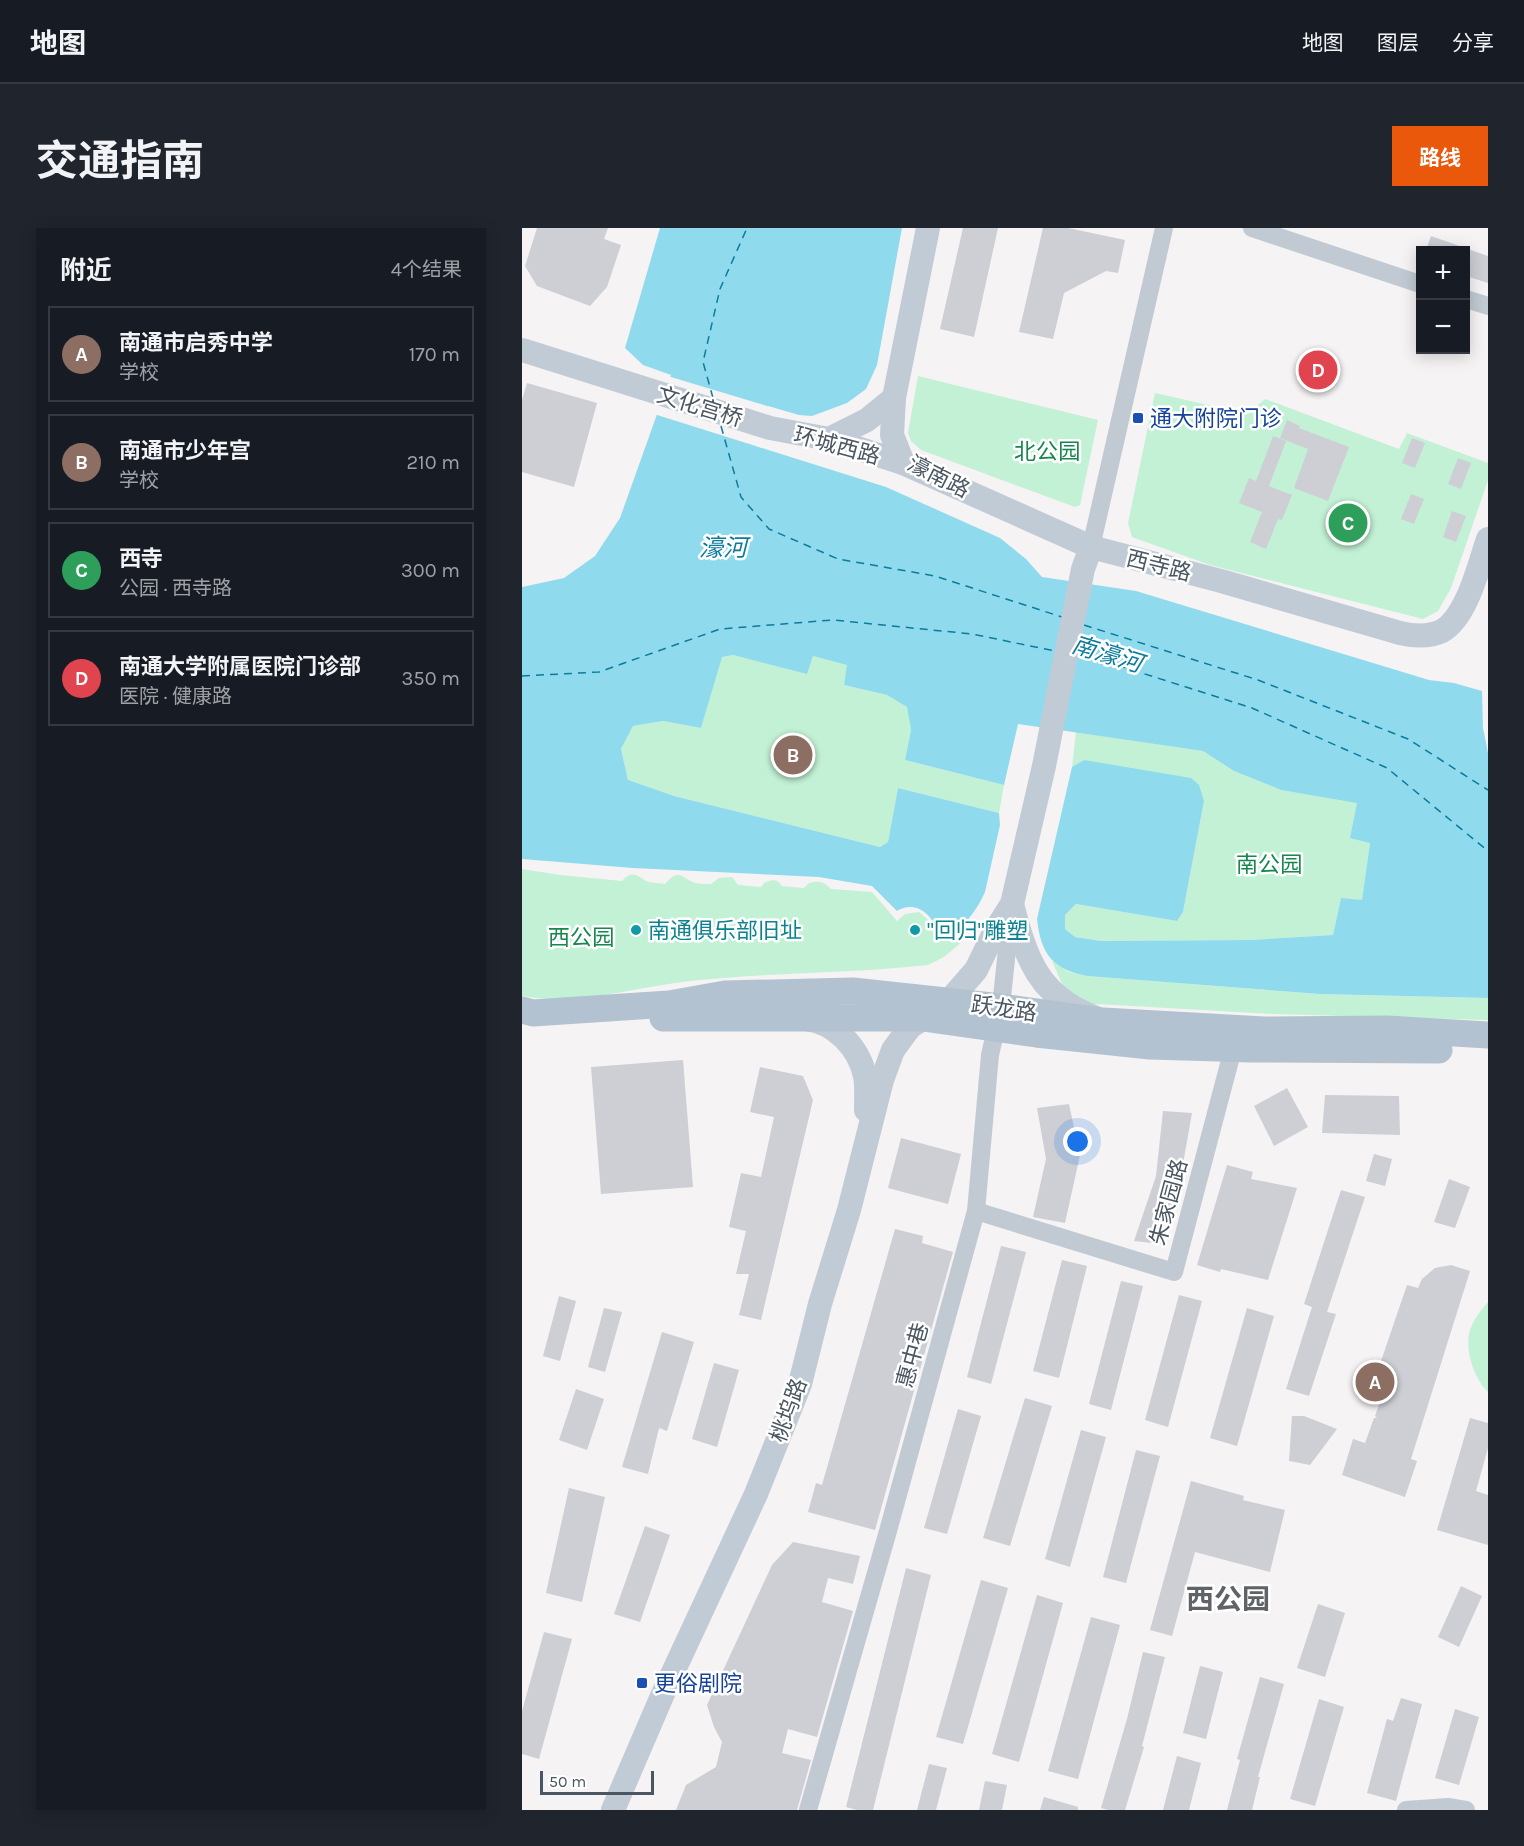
<!DOCTYPE html>
<html lang="zh">
<meta charset="utf-8">
<style>
body{margin:0;font-family:Karla,"Noto Sans SC",sans-serif;background:#20242c;color:#f1f3f6}
.controls{position:absolute;right:18px;top:18px;display:grid;overflow:hidden;border-radius:0px;box-shadow:0 3px 15px #0003}
.controls button{width:54px;height:54px;display:grid;place-items:center;padding:0;border:0;border-bottom:2px solid #363941;background:#171b24;color:#f1f3f6;font:30px sans-serif}
.scale{position:absolute;left:18px;bottom:15px;width:114px;box-sizing:border-box;padding-left:6px;border:3px solid #4a5661;border-top:0;font-size:16px;line-height:21px;white-space:nowrap;color:#4a5661;-webkit-text-stroke:4px #fff;paint-order:stroke}
.you{position:absolute;left:556px;top:914px;width:21px;height:21px;margin:-15px;border:4px solid #fff;border-radius:50%;background:#1a73e8;box-shadow:0 0 0 9px #1a73e833}
.badge{display:grid;place-items:center;width:39px;height:39px;border-radius:50%;background:#ea580c;color:#fff;font-size:20px;font-weight:700}
.pin{position:absolute;translate:-50% -50%;border:3px solid #fff;box-shadow:0 2px 6px #0006}
.list{margin:0;padding:0;list-style:none}
h2{display:flex;justify-content:space-between;align-items:center;height:78px;margin:0;padding:0 24px;font-size:26px}
h2 small{font-size:20px;font-weight:400;color:#9ea1a6}
.list li{display:grid;grid-template-columns:39px 1fr auto;gap:18px;align-items:center;box-sizing:border-box;height:96px;margin:0 12px 12px;padding:0 12px;border:2px solid #363941;border-radius:0px}
.list b{display:block;font-size:22px;white-space:nowrap}
.list p{margin:0;font-size:20px;white-space:nowrap;color:#9ea1a6}
.list em{font-size:20px;font-style:normal;color:#9ea1a6}
.map{position:relative;flex:none;width:966px;height:1582px;overflow:hidden;border-radius:0px}
header{display:flex;align-items:center;gap:36px;box-sizing:border-box;height:84px;padding:0 30px;background:#171b24;border-bottom:2px solid #363941}
header strong{font-size:28px}
nav{display:flex;gap:33px;margin-inline-start:auto;font-size:21px}
.intro{display:flex;align-items:center;justify-content:space-between;box-sizing:border-box;height:144px;padding:0 36px}
h1{margin:0;font-size:42px}
.button{padding:15px 27px;border-radius:0px;background:#ea580c;color:#fff;font-size:21px;font-weight:700}
main{display:flex;gap:36px;padding:0 36px}
aside{flex:1;background:#171b24;border-radius:0px;box-shadow:0 3px 15px #0003}
.map>svg:first-child{display:block}
.green{fill:#c3f1d5}
.water{fill:#90daee}
.pier{fill:#f5f3f3}
.lines{fill:none;stroke-linecap:round;stroke-linejoin:round}
.ferry{stroke:#0c7c9b;stroke-width:1.5;stroke-dasharray:8 6;stroke-linecap:butt}
.building{fill:#cdcfd5}
.street{stroke:#c1cad2;stroke-width:18}
.secondary{stroke:#c1cbd6;stroke-width:24}
.primary{stroke:#b3c2d1;stroke-width:27}
.transit-dot{fill:#1a4fb4;stroke:#fff;stroke-width:2}
.culture-dot{fill:#0f9aa8;stroke:#fff;stroke-width:2}
.labels{text-anchor:middle;stroke-width:5;stroke-linejoin:round;paint-order:stroke}
.street-label{font-size:22px;fill:#4a5661;stroke:#fff}
.transit-label{font-size:22px;fill:#164399;stroke:#fff;text-anchor:start}
.park-label{font-size:22px;fill:#17864f;stroke:#fff}
.culture-label{font-size:22px;fill:#0d838f;stroke:#fff;text-anchor:start}
.water-label{font-size:24px;font-style:italic;fill:#0c7c9b;stroke:#fff}
.district-label{font-size:28px;font-weight:bold;fill:#5f6368;stroke:#fff}
</style>
<header>
<strong>地图</strong>
<nav><a>地图</a><a>图层</a><a>分享</a></nav>
</header>
<div class="intro"><h1>交通指南</h1><a class="button">路线</a></div>
<main>
<aside>
<h2>附近<small>4个结果</small></h2>
<ul class="list">
<li><span class="badge" style="background:#8d6e63">A</span><div><b>南通市启秀中学</b><p>学校</p></div><em>170 m</em></li>
<li><span class="badge" style="background:#8d6e63">B</span><div><b>南通市少年宫</b><p>学校</p></div><em>210 m</em></li>
<li><span class="badge" style="background:#2e9e5b">C</span><div><b>西寺</b><p>公园 · 西寺路</p></div><em>300 m</em></li>
<li><span class="badge" style="background:#e0444e">D</span><div><b>南通大学附属医院门诊部</b><p>医院 · 健康路</p></div><em>350 m</em></li>
</ul>
</aside>
<div class="map">
<svg width="966" height="1582" viewBox="0 0 966 1582">
<rect width="100%" height="100%" fill="#f5f3f3"/>
<!-- green -->
<g class="green">
<path d="M 396,148 L 576,192 L 558,277 L 553,279 L 399,222 L 389,213 L 386,205 Z"/>
<path d="M 633,165 L 726,186 L 743,171 L 877,221 L 885,205 L 966,235 L 966,252 L 929,360 L 916,383 L 901,391 L 688,337 L 610,309 L 606,295 Z"/>
<path d="M 211,427 L 285,445 L 291,428 L 326,437 L 322,457 L 365,467 L 385,479 L 389,502 L 383,532 L 482,557 L 477,585 L 376,560 L 366,614 L 358,619 L 152,568 L 106,553 L 99,521 L 111,498 L 141,493 L 179,500 L 199,429 Z"/>
<path d="M 554,504 L 681,523 L 712,543 L 759,562 L 835,574 L 848,615 L 840,673 L 819,670 L 811,707 L 727,712 L 579,713 L 553,709 L 543,701 L 543,687 L 554,676 L 655,693 L 661,684 L 682,573 L 562,532 L 550,539 Z"/>
<path d="M 0,641 L 38,647 L 100,653 C 112,640 116,650 127,654 C 132,655 138,655 143,656 C 158,638 161,652 174,655 C 179,656 184,656 189,656 L 197,650 L 210,649 L 216,657 L 239,659 L 242,655 C 250,652 255,650 260,658 L 282,660 L 287,655 C 296,652 303,654 309,661 L 350,664 L 375,693 L 383,686 L 397,684 L 406,692 L 412,706 L 442,712 L 422,729 L 406,737 C 327,746 247,744 168,753 C 114,759 55,778 0,768 Z"/>
<path d="M 530,733 L 547,744 L 565,748 L 798,766 L 966,770 L 966,792 L 752,786 L 557,775 L 544,765 Z"/>
<path d="M 966,1074 L 966,1164 C 952,1151 942,1121 948,1102 C 952,1091 958,1083 966,1074 Z"/>
</g>
<!-- water -->
<path class="water" d="M 138,0 L 380,0 L 355,137 L 344,161 L 325,175 L 290,188 L 277,187 L 246,178 L 234,218 L 364,259 L 478,310 L 504,331 L 520,349 L 614,363 L 907,452 L 932,455 L 960,463 L 961,500 L 966,525 L 966,770 L 798,766 L 565,748 C 530,741 519,726 515,691 L 550,539 L 562,532 L 669,550 L 677,557 L 682,573 L 661,684 L 655,693 L 554,676 L 543,687 L 543,701 L 553,709 L 579,713 L 727,712 L 811,707 L 819,670 L 840,672 L 848,615 L 828,610 L 835,575 L 759,562 L 712,543 L 681,523 L 496,496 L 482,557 L 383,532 L 389,502 L 385,479 L 365,467 L 322,457 L 325,437 L 291,428 L 285,446 L 211,427 L 200,429 L 179,500 L 141,493 L 111,498 L 99,521 L 106,552 L 152,568 L 358,619 L 366,614 L 376,560 L 477,585 L 478,597 L 463,664 C 456,680 446,693 433,705 L 415,703 C 410,685 392,672 375,683 L 350,658 L 297,649 L 111,640 L 0,631 L 0,359 L 42,350 L 73,328 L 98,290 L 149,147 L 121,137 L 103,120 Z"/>
<!-- pier -->
<path class="pier" d="M 119,140 L 255,181 L 254,184 L 247,181 L 237,216 L 242,217 L 240,220 L 132,186 L 145,149 Z"/>
<g class="lines">
<!-- ferry -->
<g class="ferry">
<path d="M 191,170 L 181,134 L 198,61 L 225,0"/>
<path d="M 199,198 L 219,269 L 247,301 L 316,331 L 413,348 L 540,389"/>
<path d="M 562,397 L 736,452 L 886,511 L 966,562"/>
<path d="M 555,428 L 582,433 L 730,480 L 865,540 L 966,623"/>
<path d="M 0,448 L 77,444 L 198,401 L 311,392 L 450,406 L 533,423"/>
</g>
</g>
<!-- building -->
<g class="building">
<path d="M 15,0 L 86,0 L 82,11 L 99,17 L 85,59 L 68,78 L 15,58 L 3,38 Z"/>
<path d="M 441,0 L 476,0 L 452,109 L 418,101 Z"/>
<path d="M 521,0 L 546,0 L 603,12 L 596,45 L 584,43 L 542,65 L 531,111 L 497,104 Z"/>
<path d="M 909,8 L 966,28 L 966,55 L 944,48 L 944,22 L 904,22 Z"/>
<path d="M 5,155 L 75,175 L 52,259 L 0,244 L 0,172 Z"/>
<path d="M 765,192 L 778,198 L 777,200 L 827,219 L 806,273 L 772,260 L 786,221 L 758,210 Z"/>
<path d="M 751,208 L 764,213 L 747,258 L 770,267 L 760,292 L 756,291 L 744,321 L 728,314 L 740,284 L 717,275 L 727,250 L 734,253 Z"/>
<path d="M 890,210 L 903,215 L 893,240 L 880,235 Z"/>
<path d="M 936,230 L 949,235 L 939,261 L 926,256 Z"/>
<path d="M 889,266 L 902,271 L 892,296 L 879,291 Z"/>
<path d="M 930,283 L 944,288 L 934,314 L 921,309 Z"/>
<path d="M 161,832 L 171,959 L 79,966 L 69,839 Z"/>
<path d="M 238,839 L 281,848 L 291,872 L 239,1092 L 217,1087 L 227,1046 L 214,1046 L 224,1003 L 207,999 L 219,945 L 239,949 L 252,889 L 228,884 Z"/>
<path d="M 765,860 L 786,899 L 752,918 L 732,878 Z"/>
<path d="M 803,867 L 877,868 L 878,907 L 800,905 Z"/>
<path d="M 547,876 L 558,927 L 543,995 L 511,989 L 524,931 L 515,880 Z"/>
<path d="M 641,883 L 670,885 L 658,953 L 639,1016 L 612,1013 L 634,948 Z"/>
<path d="M 379,910 L 439,926 L 426,976 L 366,960 Z"/>
<path d="M 852,926 L 870,931 L 863,958 L 844,953 Z"/>
<path d="M 705,937 L 731,944 L 729,951 L 775,960 L 746,1052 L 699,1041 L 698,1044 L 675,1037 Z"/>
<path d="M 927,951 L 948,959 L 933,1000 L 912,994 Z"/>
<path d="M 819,962 L 843,969 L 805,1084 L 814,1086 L 787,1168 L 764,1161 L 790,1079 L 782,1076 Z"/>
<path d="M 373,1001 L 401,1008 L 400,1015 L 431,1024 L 353,1302 L 286,1284 L 294,1255 L 300,1257 Z"/>
<path d="M 479,1018 L 504,1024 L 469,1156 L 445,1149 Z"/>
<path d="M 540,1032 L 565,1038 L 537,1150 L 511,1143 Z"/>
<path d="M 929,1037 L 948,1043 L 889,1231 L 895,1233 L 883,1269 L 820,1247 L 831,1211 L 843,1215 L 852,1190 L 855,1190 L 853,1188 L 869,1143 L 858,1136 L 885,1057 L 896,1060 L 900,1051 L 913,1040 Z"/>
<path d="M 599,1053 L 621,1058 L 589,1182 L 567,1176 Z"/>
<path d="M 657,1067 L 680,1073 L 646,1199 L 623,1192 Z"/>
<path d="M 37,1068 L 54,1073 L 38,1133 L 21,1128 Z"/>
<path d="M 82,1080 L 100,1084 L 83,1144 L 66,1139 Z"/>
<path d="M 725,1080 L 752,1088 L 715,1218 L 688,1210 Z"/>
<path d="M 140,1104 L 172,1114 L 145,1203 L 137,1200 L 126,1246 L 100,1239 Z"/>
<path d="M 192,1135 L 217,1142 L 195,1219 L 170,1211 Z"/>
<path d="M 54,1161 L 82,1171 L 65,1222 L 37,1212 Z"/>
<path d="M 503,1170 L 530,1178 L 488,1318 L 461,1310 Z"/>
<path d="M 436,1181 L 459,1188 L 425,1306 L 402,1300 Z"/>
<path d="M 770,1188 L 782,1188 L 815,1201 L 788,1237 L 767,1233 Z"/>
<path d="M 948,1190 L 966,1195 L 966,1220 L 954,1263 L 966,1267 L 966,1317 L 915,1302 Z"/>
<path d="M 559,1202 L 584,1209 L 548,1339 L 523,1331 Z"/>
<path d="M 614,1222 L 638,1228 L 604,1355 L 581,1349 Z"/>
<path d="M 669,1253 L 722,1268 L 721,1272 L 763,1282 L 748,1344 L 673,1324 L 650,1408 L 628,1402 Z"/>
<path d="M 47,1260 L 83,1269 L 60,1374 L 24,1365 Z"/>
<path d="M 123,1298 L 148,1307 L 118,1394 L 92,1386 Z"/>
<path d="M 271,1314 L 338,1328 L 331,1356 L 306,1350 L 300,1374 L 331,1383 L 295,1509 L 266,1501 L 260,1525 L 289,1532 L 275,1582 L 154,1582 L 164,1557 L 194,1539 L 200,1514 L 192,1499 L 185,1477 L 250,1337 Z"/>
<path d="M 384,1340 L 409,1347 L 351,1582 L 335,1582 L 324,1579 Z"/>
<path d="M 459,1352 L 486,1360 L 441,1516 L 414,1509 Z"/>
<path d="M 939,1358 L 960,1368 L 937,1419 L 916,1409 Z"/>
<path d="M 515,1367 L 541,1375 L 497,1534 L 470,1526 Z"/>
<path d="M 796,1376 L 823,1385 L 803,1449 L 775,1440 Z"/>
<path d="M 569,1389 L 598,1397 L 556,1551 L 526,1543 Z"/>
<path d="M 22,1404 L 50,1411 L 17,1531 L 0,1526 L 0,1483 Z"/>
<path d="M 621,1424 L 643,1429 L 620,1518 L 622,1519 L 603,1582 L 586,1582 L 579,1580 L 605,1491 Z"/>
<path d="M 678,1438 L 701,1444 L 684,1511 L 661,1505 Z"/>
<path d="M 738,1449 L 762,1456 L 736,1549 L 738,1549 L 730,1582 L 705,1582 L 718,1532 L 715,1531 Z"/>
<path d="M 879,1470 L 900,1476 L 874,1573 L 845,1565 L 865,1491 L 871,1493 Z"/>
<path d="M 797,1471 L 822,1479 L 793,1578 L 768,1571 Z"/>
<path d="M 933,1481 L 957,1489 L 937,1557 L 913,1550 Z"/>
<path d="M 655,1528 L 679,1535 L 667,1582 L 641,1582 Z"/>
<path d="M 407,1536 L 425,1540 L 414,1582 L 395,1582 Z"/>
<path d="M 463,1553 L 485,1557 L 480,1582 L 457,1582 Z"/>
<path d="M 522,1569 L 556,1579 L 556,1582 L 518,1582 Z"/>
</g>
<g class="lines">
<!-- street -->
<g class="street">
<path d="M 730,0 L 898,56"/>
<path d="M 944,71 L 966,78"/>
<path d="M 569,319 L 642,0"/>
<path d="M 454,983 L 652,1044 L 711,821"/>
<path d="M 286,1582 L 366,1303 L 454,983 L 468,827 L 479,779 L 489,683"/>
<path d="M 884,1582 L 926,1579 L 944,1582"/>
</g>
<!-- secondary -->
<g class="secondary">
<path d="M 0,122 L 248,200 L 307,211 L 381,235 L 569,319 L 699,353 L 878,405 C 891,408 907,409 920,403 C 945,389 957,337 966,311"/>
<path d="M 307,211 L 345,192 L 372,170"/>
<path d="M 381,235 L 370,207 L 372,170 L 406,0"/>
<path d="M 490,676 C 504,730 516,768 572,789"/>
<path d="M 284,791 C 313,794 337,820 343,848 C 345,858 344,871 344,882"/>
<path d="M 91,1582 L 140,1468 L 234,1266 L 278,1156 L 298,1076 L 327,982 L 360,852 L 371,822 L 388,799 L 427,773 L 454,742 L 473,703 L 490,676 L 522,538 L 561,341 L 569,319"/>
</g>
<!-- primary -->
<g class="primary">
<path d="M 0,782 L 11,785 L 147,776 L 203,766 L 331,763 L 479,779 L 581,793 L 742,802 L 865,801 L 966,807"/>
<path d="M 141,790 L 401,790 L 514,806 L 628,818 L 729,821 L 917,822"/>
</g>
</g>
<!-- markers -->
<g class="transit-dot">
<rect x="610" y="184" width="12" height="12" rx="3"/>
<rect x="114" y="1449" width="12" height="12" rx="3"/>
</g>
<g class="culture-dot">
<circle cx="114" cy="702" r="6"/>
<circle cx="393" cy="702" r="6"/>
</g>
<g class="labels">
<!-- street labels -->
<g class="street-label">
<text transform="translate(178 178) rotate(17)" y="8">文化宫桥</text>
<text transform="translate(315 217) rotate(15)" y="8">环城西路</text>
<text transform="translate(417 248) rotate(27)" y="8">濠南路</text>
<text transform="translate(637 337) rotate(14)" y="8">西寺路</text>
<text transform="translate(482 780) rotate(8)" y="8">跃龙路</text>
<text transform="translate(646 974) rotate(-75)" y="8">朱家园路</text>
<text transform="translate(390 1127) rotate(-75)" y="8">惠中巷</text>
<text transform="translate(266 1182) rotate(-70)" y="8">桃坞路</text>
</g>
<!-- transit labels -->
<g class="transit-label">
<text x="628" y="198">通大附院门诊</text>
<text x="132" y="1463">更俗剧院</text>
</g>
<!-- park labels -->
<g class="park-label">
<text x="525" y="231">北公园</text>
<text x="747" y="644">南公园</text>
<text x="59" y="717">西公园</text>
</g>
<!-- culture labels -->
<g class="culture-label">
<text x="126" y="710">南通俱乐部旧址</text>
<text x="405" y="710">"回归"雕塑</text>
</g>
<!-- water labels -->
<g class="water-label">
<text x="201" y="328">濠河</text>
<text transform="translate(585 426) rotate(17)" y="8">南濠河</text>
</g>
<!-- district labels -->
<g class="district-label">
<text x="706" y="1381">西公园</text>
</g>
</g>
</svg>
<div class="controls">
<button>+</button>
<button>−</button>
</div>
<div class="scale">50 m</div>
<div class="you"></div>
<div class="pin badge" style="left:853px;top:1154px;background:#8d6e63">A</div>
<div class="pin badge" style="left:271px;top:527px;background:#8d6e63">B</div>
<div class="pin badge" style="left:826px;top:295px;background:#2e9e5b">C</div>
<div class="pin badge" style="left:796px;top:142px;background:#e0444e">D</div>
</div>
</main>
